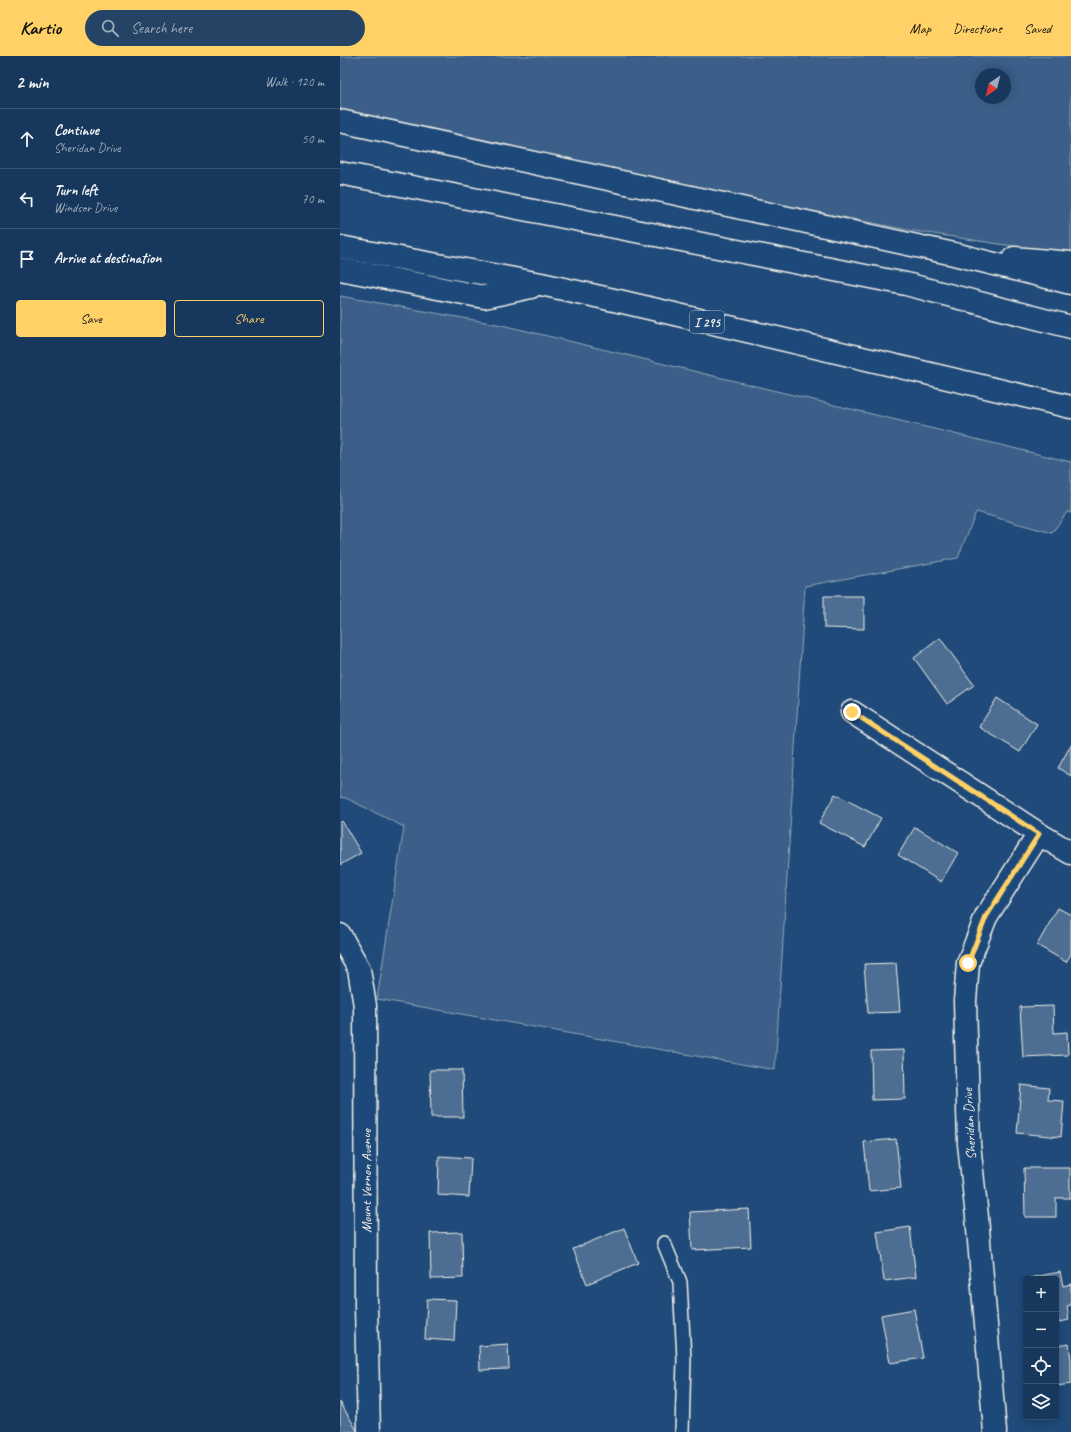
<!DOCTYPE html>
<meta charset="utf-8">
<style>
body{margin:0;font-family:Caveat,sans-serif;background:#244365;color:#f1f3f6}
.controls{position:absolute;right:12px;bottom:12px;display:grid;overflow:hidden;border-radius:4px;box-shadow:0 2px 10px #0003}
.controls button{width:36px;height:36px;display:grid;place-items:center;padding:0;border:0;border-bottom:1px solid #365272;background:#17385c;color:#f1f3f6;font:20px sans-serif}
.compass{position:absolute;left:635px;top:12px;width:36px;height:36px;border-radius:50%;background:#17385c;box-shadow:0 2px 10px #0003;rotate:215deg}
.stop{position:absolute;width:12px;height:12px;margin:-9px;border:3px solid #ffd166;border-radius:50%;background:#fff}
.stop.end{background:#ffd166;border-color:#fff;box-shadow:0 1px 4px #0008}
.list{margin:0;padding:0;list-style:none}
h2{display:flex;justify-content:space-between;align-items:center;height:52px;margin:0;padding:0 16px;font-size:17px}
h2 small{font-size:13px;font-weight:400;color:#9eacbb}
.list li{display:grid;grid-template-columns:26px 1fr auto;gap:12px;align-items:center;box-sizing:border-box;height:60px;padding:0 16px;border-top:1px solid #365272}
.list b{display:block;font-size:15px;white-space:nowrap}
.list p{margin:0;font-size:13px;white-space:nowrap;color:#9eacbb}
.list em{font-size:13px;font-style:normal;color:#9eacbb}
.actions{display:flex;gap:8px;padding:12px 16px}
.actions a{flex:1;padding:9px 0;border:1px solid #ffd166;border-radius:4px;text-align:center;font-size:14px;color:#ffd166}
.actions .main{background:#ffd166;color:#111}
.icon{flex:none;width:22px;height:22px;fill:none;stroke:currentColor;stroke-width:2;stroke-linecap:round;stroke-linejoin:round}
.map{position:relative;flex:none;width:731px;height:1376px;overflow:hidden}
header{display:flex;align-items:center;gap:24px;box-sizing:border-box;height:56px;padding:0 20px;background:#ffd166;color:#111}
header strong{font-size:19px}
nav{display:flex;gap:22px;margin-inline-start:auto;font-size:14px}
.search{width:280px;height:36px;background:#244365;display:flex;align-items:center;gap:10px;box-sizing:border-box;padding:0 14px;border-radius:22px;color:#9eacbb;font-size:15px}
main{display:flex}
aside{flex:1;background:#17385c}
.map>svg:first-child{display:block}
.green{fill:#3a5f88;stroke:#97a8b8;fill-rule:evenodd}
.building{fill:#4d6e92;stroke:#f4f1e8}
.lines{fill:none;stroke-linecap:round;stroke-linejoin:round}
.service-casing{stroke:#f4f1e8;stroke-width:16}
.minor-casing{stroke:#f4f1e8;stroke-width:25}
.motorway-casing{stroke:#f4f1e8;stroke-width:25}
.service{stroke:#1f4a7a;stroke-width:13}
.minor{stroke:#1f4a7a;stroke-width:22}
.motorway{stroke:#1f4a7a;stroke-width:22}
.route{stroke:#ffd166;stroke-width:5}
.labels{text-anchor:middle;stroke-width:4;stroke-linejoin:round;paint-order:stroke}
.shield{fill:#1f4a7a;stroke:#b4bfc7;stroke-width:1}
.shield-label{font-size:13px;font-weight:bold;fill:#f4f1e8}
.street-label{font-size:14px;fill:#f4f1e8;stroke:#1f4a7a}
</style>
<header>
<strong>Kartio</strong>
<div class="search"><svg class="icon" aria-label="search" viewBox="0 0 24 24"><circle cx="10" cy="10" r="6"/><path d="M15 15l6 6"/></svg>Search here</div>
<nav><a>Map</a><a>Directions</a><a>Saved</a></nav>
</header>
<main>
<aside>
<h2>2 min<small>Walk · 120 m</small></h2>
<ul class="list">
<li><svg class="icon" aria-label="ahead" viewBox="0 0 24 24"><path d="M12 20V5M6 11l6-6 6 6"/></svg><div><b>Continue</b><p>Sheridan Drive</p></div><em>50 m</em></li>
<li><svg class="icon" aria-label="left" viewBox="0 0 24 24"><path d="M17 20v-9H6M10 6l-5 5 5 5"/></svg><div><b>Turn left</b><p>Windsor Drive</p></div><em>70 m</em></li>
<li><svg class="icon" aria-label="arrive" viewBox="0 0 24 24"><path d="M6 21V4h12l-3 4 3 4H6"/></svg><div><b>Arrive at destination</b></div></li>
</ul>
<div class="actions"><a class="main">Save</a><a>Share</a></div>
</aside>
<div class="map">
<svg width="731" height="1376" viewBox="0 0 731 1376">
<rect width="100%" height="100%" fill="#1f4a7a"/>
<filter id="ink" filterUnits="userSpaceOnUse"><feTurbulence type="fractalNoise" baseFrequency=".025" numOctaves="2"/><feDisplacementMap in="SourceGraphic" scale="8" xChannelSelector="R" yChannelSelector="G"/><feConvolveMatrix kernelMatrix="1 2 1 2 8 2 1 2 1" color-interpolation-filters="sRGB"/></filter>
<g filter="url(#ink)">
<!-- green -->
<g class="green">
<path d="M 0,0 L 731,0 L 731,199 L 568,174 L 0,61 ZM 641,18 L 665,18 L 665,42 L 641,42 Z"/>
<path d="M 0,240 L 162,269 L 731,406 L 731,457 L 727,456 L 712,477 L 636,456 L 618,502 L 465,530 L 435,1014 L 37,943 L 64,771 L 6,742 L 0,741 Z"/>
</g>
<!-- building -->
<g class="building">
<path d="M 484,540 L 524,540 L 524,573 L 484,572 Z"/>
<path d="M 600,582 L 634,629 L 607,648 L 574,602 Z"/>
<path d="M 657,642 L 697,668 L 680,696 L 639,671 Z"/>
<path d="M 731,689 L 731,720 L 718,712 Z"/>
<path d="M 495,738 L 541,762 L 525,791 L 479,767 Z"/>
<path d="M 2,765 L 21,797 L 0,809 L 0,767 Z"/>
<path d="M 575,771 L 618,797 L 601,826 L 558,799 Z"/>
<path d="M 718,852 L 731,859 L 731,898 L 726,906 L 697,889 Z"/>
<path d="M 556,907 L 560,956 L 528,957 L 524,908 Z"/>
<path d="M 713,950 L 714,977 L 727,976 L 728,999 L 683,1001 L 680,951 Z"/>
<path d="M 564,994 L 565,1043 L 532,1044 L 531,995 Z"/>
<path d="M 90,1014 L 122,1014 L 123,1061 L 91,1061 Z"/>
<path d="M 681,1029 L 709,1032 L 708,1044 L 724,1045 L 721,1081 L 677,1077 Z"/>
<path d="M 556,1083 L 561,1132 L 529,1135 L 524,1086 Z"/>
<path d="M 99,1100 L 131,1102 L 129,1141 L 98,1139 Z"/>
<path d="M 684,1112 L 730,1112 L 730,1142 L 716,1142 L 716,1161 L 685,1161 Z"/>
<path d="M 409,1153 L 411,1191 L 352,1194 L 350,1156 Z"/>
<path d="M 570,1171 L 576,1221 L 544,1225 L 537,1176 Z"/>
<path d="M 284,1172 L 298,1207 L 247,1228 L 233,1193 Z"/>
<path d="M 122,1176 L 123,1222 L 91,1223 L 90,1177 Z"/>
<path d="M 720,1216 L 723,1230 L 731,1228 L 731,1249 L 727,1250 L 729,1264 L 716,1267 L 716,1223 L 689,1223 L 689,1222 Z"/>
<path d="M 87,1243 L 116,1244 L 114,1285 L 85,1283 Z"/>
<path d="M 574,1253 L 583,1302 L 550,1307 L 541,1259 Z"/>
<path d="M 168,1288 L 169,1313 L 140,1314 L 139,1290 Z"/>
<path d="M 729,1288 L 731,1304 L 731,1328 L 716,1330 L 716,1290 Z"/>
<path d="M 0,1346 L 18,1376 L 0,1376 Z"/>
</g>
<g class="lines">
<!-- service casing -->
<g class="service-casing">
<path id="service" d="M 324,1187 L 340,1226 L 344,1303 L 342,1376"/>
</g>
<!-- minor casing -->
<g class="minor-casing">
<g id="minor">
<path d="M 512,656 L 699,778 L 731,797"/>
<path d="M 0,879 L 19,913 L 25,950 L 26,1250 L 29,1376"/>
<path d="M 655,1376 L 637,1161 L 629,1088 L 625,945 L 628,907 L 646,861 L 699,778"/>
</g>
</g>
<!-- motorway casing -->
<g class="motorway-casing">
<g id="motorway">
<path d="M 0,65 L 614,198 L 731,227"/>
<path d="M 0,117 L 566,228 L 731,271"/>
<path d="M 0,191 L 201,228 L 283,246 L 731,351"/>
<path d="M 674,202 L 731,207"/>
<path d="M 0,213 L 144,241 L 191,231"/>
</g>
</g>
<!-- service -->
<use href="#service" class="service"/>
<!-- minor -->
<use href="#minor" class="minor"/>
<!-- motorway -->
<use href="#motorway" class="motorway"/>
</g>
</g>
<g class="lines" filter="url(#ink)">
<!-- route -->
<path class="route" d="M 512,656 L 699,778 L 646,861 L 628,907"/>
</g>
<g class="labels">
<!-- shield labels -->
<rect class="shield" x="350" y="255" width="34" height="22" rx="3"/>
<g class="shield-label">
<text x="367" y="271">I 295</text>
</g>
<!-- street labels -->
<g class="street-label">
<text transform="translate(629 1068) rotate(-93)" y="5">Sheridan Drive</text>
<text transform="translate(26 1125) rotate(-90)" y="5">Mount Vernon Avenue</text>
</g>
</g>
</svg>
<div class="controls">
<button>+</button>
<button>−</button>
<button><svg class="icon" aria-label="locate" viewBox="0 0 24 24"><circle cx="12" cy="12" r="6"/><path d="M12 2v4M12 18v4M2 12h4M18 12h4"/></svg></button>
<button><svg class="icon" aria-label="layers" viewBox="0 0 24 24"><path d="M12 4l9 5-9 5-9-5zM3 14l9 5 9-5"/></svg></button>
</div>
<svg class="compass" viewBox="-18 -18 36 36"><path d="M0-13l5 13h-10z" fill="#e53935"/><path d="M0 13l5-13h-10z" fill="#9eacbb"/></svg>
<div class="stop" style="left:628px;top:907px"></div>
<div class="stop end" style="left:512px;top:656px"></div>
</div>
</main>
